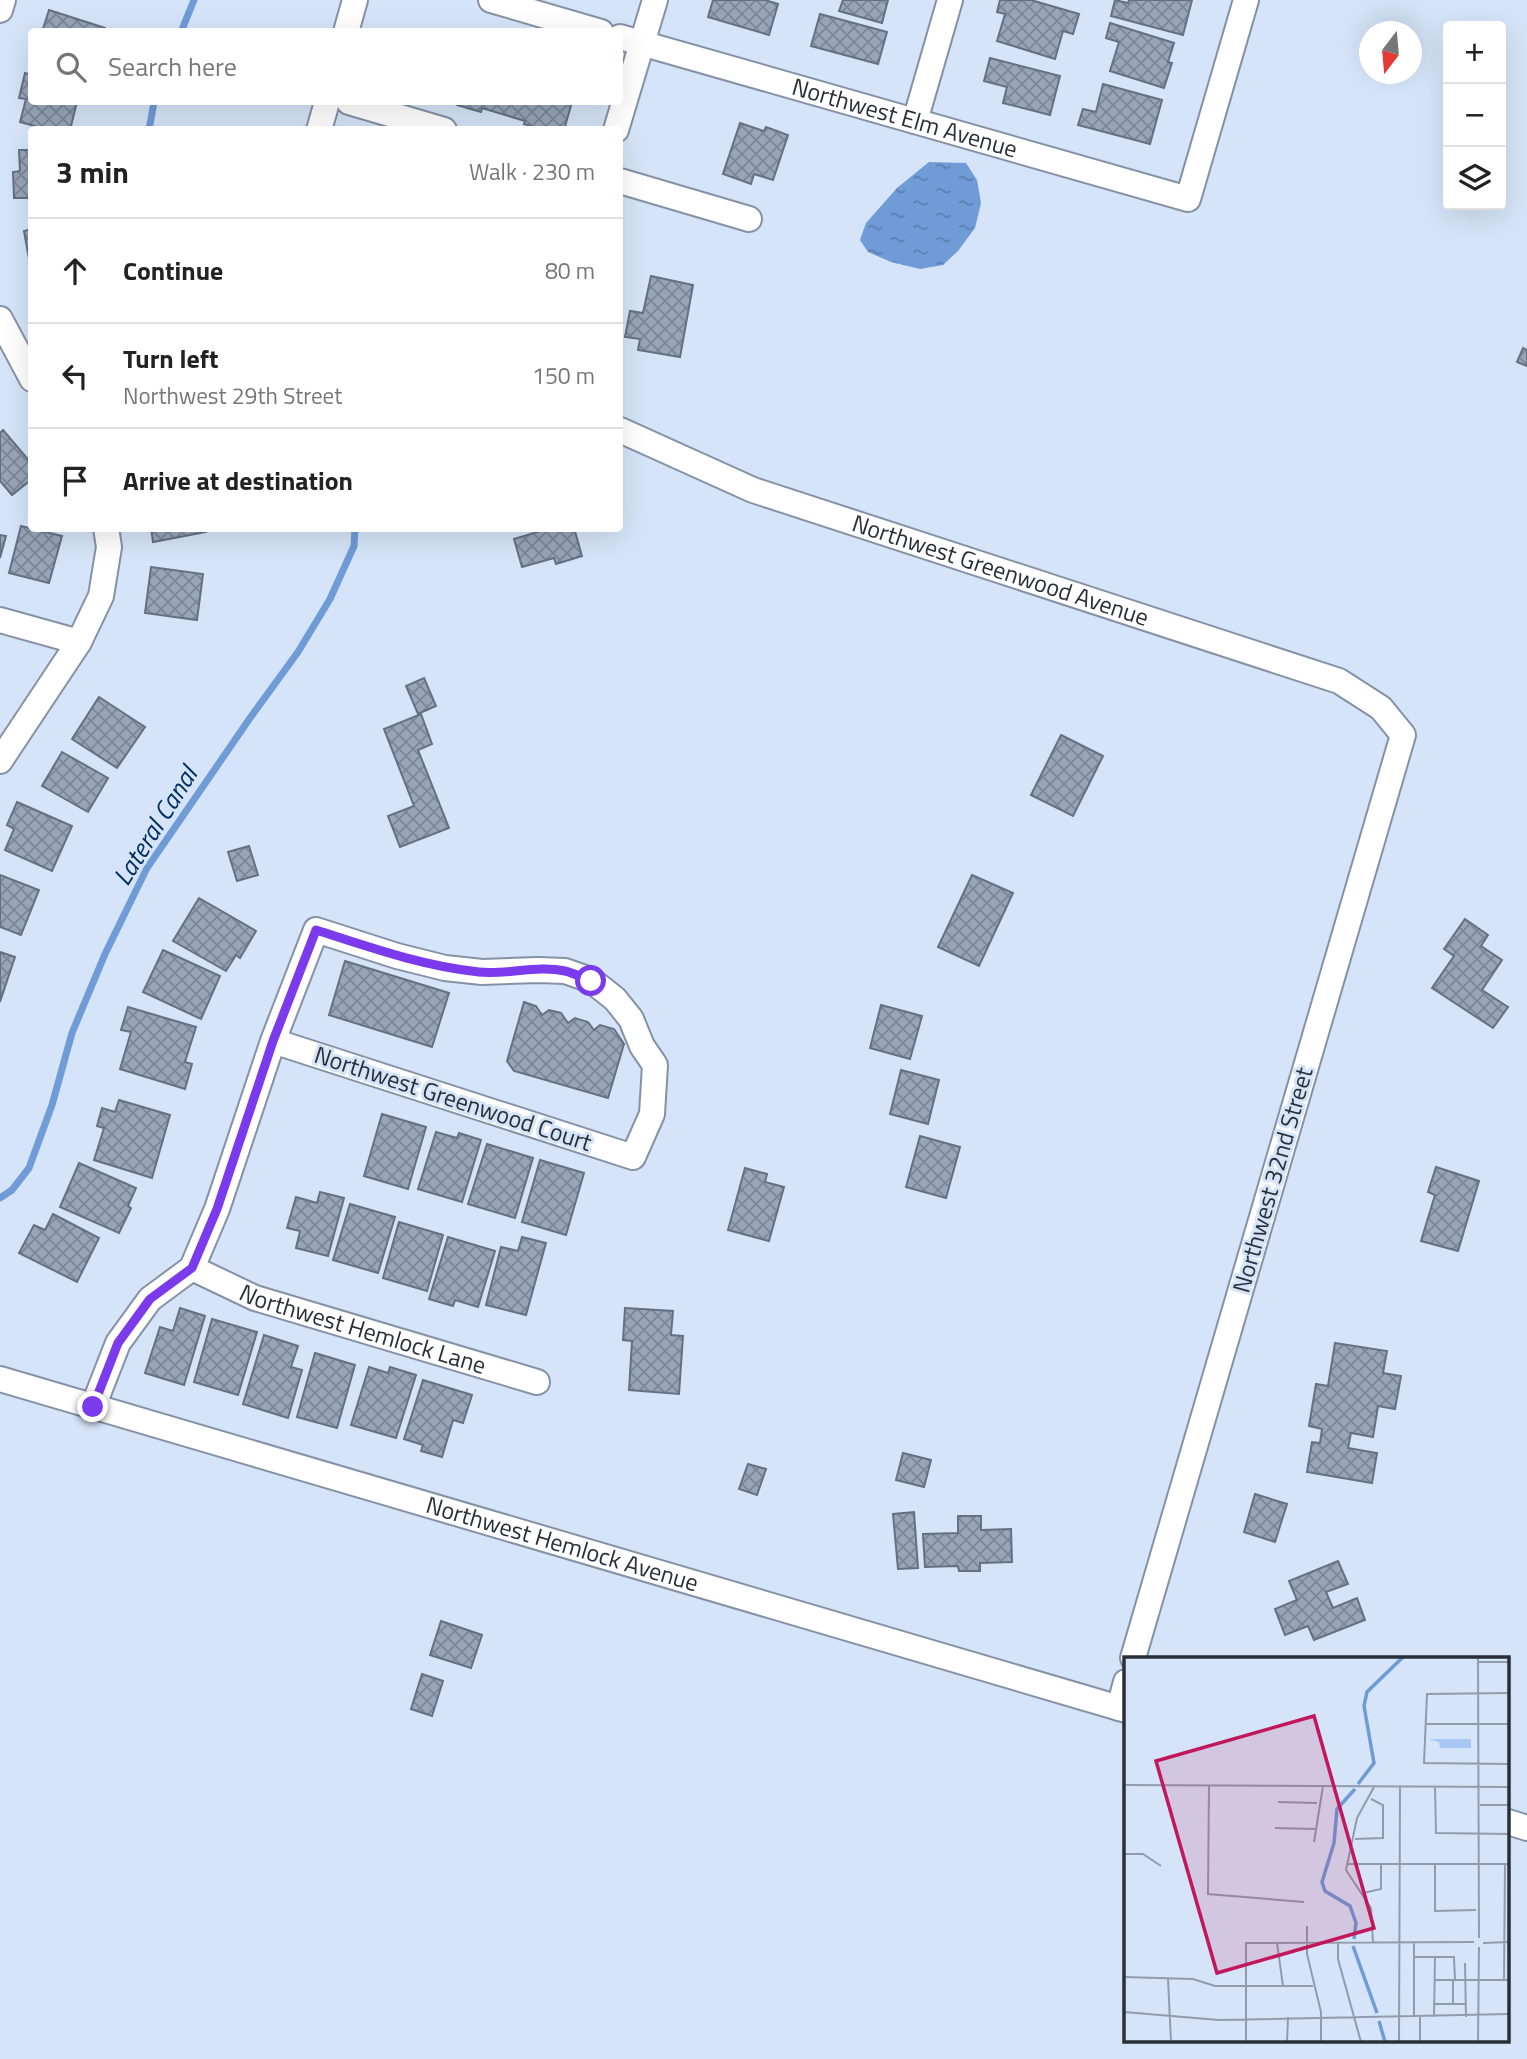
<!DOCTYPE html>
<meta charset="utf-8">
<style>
body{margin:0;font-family:"Titillium Web",sans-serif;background:#f6f6f6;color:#222}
.controls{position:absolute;right:21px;top:21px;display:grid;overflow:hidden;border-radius:7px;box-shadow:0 7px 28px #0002}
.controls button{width:63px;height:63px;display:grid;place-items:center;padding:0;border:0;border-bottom:2px solid #e0e0e0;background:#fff;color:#222;font:35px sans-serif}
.compass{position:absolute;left:1359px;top:21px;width:63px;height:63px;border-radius:50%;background:#fff;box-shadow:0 7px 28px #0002;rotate:196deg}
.stop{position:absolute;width:21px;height:21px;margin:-16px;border:5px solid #7c3aed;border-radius:50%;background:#fff}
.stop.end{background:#7c3aed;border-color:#fff;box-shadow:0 2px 7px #0008}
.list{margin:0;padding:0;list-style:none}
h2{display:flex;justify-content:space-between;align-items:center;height:91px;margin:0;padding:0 28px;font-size:30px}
h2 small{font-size:23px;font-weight:400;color:#767676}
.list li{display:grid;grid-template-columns:46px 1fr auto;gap:21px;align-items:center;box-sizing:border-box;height:105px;padding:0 28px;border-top:2px solid #e0e0e0}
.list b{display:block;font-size:26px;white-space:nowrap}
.list p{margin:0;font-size:23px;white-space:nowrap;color:#767676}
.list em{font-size:23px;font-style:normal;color:#767676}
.icon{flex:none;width:38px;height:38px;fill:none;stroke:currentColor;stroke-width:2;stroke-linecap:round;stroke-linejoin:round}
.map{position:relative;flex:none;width:1527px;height:2059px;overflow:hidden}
.search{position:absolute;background:#fff;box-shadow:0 7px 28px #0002;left:28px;top:28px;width:595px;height:77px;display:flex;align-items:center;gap:18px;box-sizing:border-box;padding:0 24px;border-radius:7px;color:#767676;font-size:26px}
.panel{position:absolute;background:#fff;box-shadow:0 7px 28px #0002;left:28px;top:126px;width:595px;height:406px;border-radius:7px}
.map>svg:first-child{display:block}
.water{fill:url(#water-ripples)}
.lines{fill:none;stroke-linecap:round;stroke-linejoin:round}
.stream{stroke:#6f9bd6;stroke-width:7}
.building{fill:url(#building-cross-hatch);stroke:#647183;stroke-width:2}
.minor-casing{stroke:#8592a5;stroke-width:28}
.minor{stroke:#fff;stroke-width:24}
.route{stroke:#7c3aed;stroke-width:9}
.labels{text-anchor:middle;stroke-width:6;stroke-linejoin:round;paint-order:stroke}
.street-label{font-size:24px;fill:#292f37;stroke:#d5e4f8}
.water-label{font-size:26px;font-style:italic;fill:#012e62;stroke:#d5e4f8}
.inset-river{fill:none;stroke:#6f9bd6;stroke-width:3.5}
.inset-road{fill:none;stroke:#909cab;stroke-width:2}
.view{fill:#c2185b;fill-opacity:0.15;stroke:#c2185b;stroke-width:3.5}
.inset-edge{fill:none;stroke:#292f37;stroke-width:3.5}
</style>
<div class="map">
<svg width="1527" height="2059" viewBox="0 0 1527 2059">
<defs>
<pattern id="water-ripples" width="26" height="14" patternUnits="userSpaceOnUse" patternTransform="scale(1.75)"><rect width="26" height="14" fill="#6f9bd6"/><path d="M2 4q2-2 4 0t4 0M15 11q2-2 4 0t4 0" fill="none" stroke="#5b7fae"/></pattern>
<pattern id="building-cross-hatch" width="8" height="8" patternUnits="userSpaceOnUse" patternTransform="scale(1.75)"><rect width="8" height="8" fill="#97a5b8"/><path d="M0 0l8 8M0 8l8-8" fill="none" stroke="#7b8796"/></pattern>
</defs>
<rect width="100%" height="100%" fill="#d5e4f8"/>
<!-- water -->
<path class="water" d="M 929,162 L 966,163 L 977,180 L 981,203 L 975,228 L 958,251 L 943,265 L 920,269 L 891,262 L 868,252 L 860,240 L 866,223 L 897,188 Z"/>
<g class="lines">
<!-- stream -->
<g class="stream">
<path d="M 181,32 L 194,0"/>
<path d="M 149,130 L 154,102"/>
<path d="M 0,1198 L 12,1190 L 29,1168 L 52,1105 L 72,1033 L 105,954 L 147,868 L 250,718 L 298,652 L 330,599 L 354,546 L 355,528"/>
</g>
</g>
<!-- building -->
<g class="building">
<path d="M 713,0 L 765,0 L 778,4 L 769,35 L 708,17 Z"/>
<path d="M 843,0 L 888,0 L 882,23 L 839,11 Z"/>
<path d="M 1000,0 L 1031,0 L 1079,14 L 1073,34 L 1063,31 L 1055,59 L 997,41 L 1005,14 L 997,12 Z"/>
<path d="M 1115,0 L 1128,3 L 1129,0 L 1192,0 L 1183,35 L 1111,16 Z"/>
<path d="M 49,10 L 105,28 L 104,32 L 42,32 Z"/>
<path d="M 820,14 L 887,32 L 878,64 L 811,46 Z"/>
<path d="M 1110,23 L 1174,43 L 1168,62 L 1172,63 L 1164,88 L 1110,71 L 1119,42 L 1106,38 Z"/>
<path d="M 990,58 L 1060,76 L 1050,115 L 1003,103 L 1007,87 L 984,81 Z"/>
<path d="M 25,73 L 32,75 L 32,102 L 77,102 L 70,130 L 49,130 L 20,122 L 26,99 L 19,98 Z"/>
<path d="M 1103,84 L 1162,100 L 1150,144 L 1078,125 L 1083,109 L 1096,112 Z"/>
<path d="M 458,102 L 572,102 L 564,130 L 543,130 L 524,124 L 525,121 L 482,108 L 481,112 L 457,105 Z"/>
<path d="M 740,123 L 764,131 L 766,127 L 788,135 L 773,180 L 754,174 L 751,184 L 723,174 Z"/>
<path d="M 19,150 L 32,150 L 32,198 L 14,198 L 13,172 L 20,171 Z"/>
<path d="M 32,229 L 32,270 L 31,270 L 24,231 Z"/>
<path d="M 651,276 L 693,285 L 680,357 L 638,350 L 640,339 L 625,337 L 630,311 L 643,313 Z"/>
<path d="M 1523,348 L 1527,350 L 1527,366 L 1517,362 Z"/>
<path d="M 3,430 L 32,464 L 32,479 L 12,495 L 0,481 L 0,433 Z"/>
<path d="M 21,526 L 62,536 L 49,583 L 9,573 Z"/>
<path d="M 151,528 L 206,528 L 206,532 L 153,542 Z"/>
<path d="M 543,528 L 574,528 L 582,556 L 556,564 L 554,558 L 522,567 L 514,539 L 544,530 Z"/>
<path d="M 0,535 L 6,536 L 0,558 Z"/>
<path d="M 151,567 L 203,574 L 197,620 L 145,613 Z"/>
<path d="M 424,678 L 436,706 L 418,714 L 406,686 Z"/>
<path d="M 99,697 L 145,727 L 117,768 L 72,739 Z"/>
<path d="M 421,714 L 432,744 L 418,750 L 449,828 L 400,847 L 388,816 L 414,806 L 384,729 Z"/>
<path d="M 1061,735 L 1103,756 L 1073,816 L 1031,795 Z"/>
<path d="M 62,752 L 108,778 L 88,812 L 42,786 Z"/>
<path d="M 17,802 L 72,826 L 52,871 L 5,850 L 14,829 L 7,825 Z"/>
<path d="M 249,846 L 258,875 L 237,881 L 228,852 Z"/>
<path d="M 0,875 L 39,890 L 21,935 L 0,927 Z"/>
<path d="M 972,875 L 1013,893 L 979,966 L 938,947 Z"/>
<path d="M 199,898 L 256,931 L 240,958 L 236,955 L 226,971 L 173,941 Z"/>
<path d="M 1465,919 L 1488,935 L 1481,946 L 1502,960 L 1482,990 L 1508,1007 L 1493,1028 L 1432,988 L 1454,956 L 1444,949 Z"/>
<path d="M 163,950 L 220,976 L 201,1019 L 143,992 Z"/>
<path d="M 0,952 L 15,957 L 0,1002 Z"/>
<path d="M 345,961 L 449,993 L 432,1047 L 329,1015 Z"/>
<path d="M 524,1002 L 536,1006 L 542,1015 L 549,1010 L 561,1013 L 568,1023 L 575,1018 L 588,1022 L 594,1030 L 600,1025 L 614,1029 L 624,1044 L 608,1098 L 514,1071 L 507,1061 Z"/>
<path d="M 881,1005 L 922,1016 L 910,1059 L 870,1048 Z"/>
<path d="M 128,1007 L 196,1027 L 185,1062 L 192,1064 L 185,1089 L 120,1069 L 131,1032 L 121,1030 Z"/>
<path d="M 901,1070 L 939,1080 L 928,1124 L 890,1114 Z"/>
<path d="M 119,1100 L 170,1115 L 152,1178 L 94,1160 L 104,1128 L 97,1126 L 102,1108 L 115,1112 Z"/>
<path d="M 382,1114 L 426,1127 L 408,1189 L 364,1176 Z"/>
<path d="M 436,1132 L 457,1138 L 459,1133 L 481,1140 L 462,1202 L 418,1189 Z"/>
<path d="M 920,1136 L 960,1147 L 946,1198 L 906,1187 Z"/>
<path d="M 487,1144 L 533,1158 L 515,1218 L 468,1204 Z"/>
<path d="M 540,1160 L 584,1173 L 566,1235 L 522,1222 Z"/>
<path d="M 79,1163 L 136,1188 L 128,1206 L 131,1208 L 119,1233 L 60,1207 Z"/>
<path d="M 1436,1167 L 1479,1181 L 1458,1251 L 1421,1241 L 1435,1195 L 1428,1192 Z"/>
<path d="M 745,1168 L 767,1174 L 765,1182 L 784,1187 L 769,1241 L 728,1230 Z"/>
<path d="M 320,1192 L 344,1198 L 328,1256 L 296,1248 L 300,1231 L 287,1228 L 296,1197 L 317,1203 Z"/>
<path d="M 350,1204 L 395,1217 L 378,1273 L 333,1260 Z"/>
<path d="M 53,1214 L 99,1238 L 77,1282 L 19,1253 L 34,1225 L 45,1230 Z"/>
<path d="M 399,1222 L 443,1235 L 427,1291 L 383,1278 Z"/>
<path d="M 448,1237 L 495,1251 L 478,1307 L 455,1300 L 453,1306 L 429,1299 Z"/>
<path d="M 522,1237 L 546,1243 L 526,1315 L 486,1305 L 501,1247 L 518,1251 Z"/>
<path d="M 180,1308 L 205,1316 L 184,1385 L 145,1373 L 160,1327 L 173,1331 Z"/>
<path d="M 625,1308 L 673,1311 L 671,1335 L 683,1336 L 679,1394 L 629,1390 L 632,1341 L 623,1340 Z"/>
<path d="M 212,1319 L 257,1332 L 238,1395 L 194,1382 Z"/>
<path d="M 264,1335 L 298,1346 L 291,1367 L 302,1370 L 288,1418 L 243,1404 Z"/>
<path d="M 1335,1343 L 1387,1351 L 1383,1373 L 1401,1376 L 1395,1409 L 1378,1406 L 1373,1437 L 1351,1433 L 1348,1448 L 1377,1453 L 1372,1483 L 1307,1472 L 1312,1442 L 1320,1443 L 1322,1429 L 1309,1426 L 1316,1384 L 1328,1386 Z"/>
<path d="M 315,1353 L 355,1365 L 337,1428 L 297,1417 Z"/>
<path d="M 369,1367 L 388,1373 L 390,1367 L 416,1375 L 396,1438 L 351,1425 Z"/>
<path d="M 423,1380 L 472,1395 L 463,1423 L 453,1420 L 442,1457 L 421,1451 L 423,1445 L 404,1439 Z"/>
<path d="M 903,1453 L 931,1460 L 924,1487 L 896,1480 Z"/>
<path d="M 748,1464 L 766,1469 L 757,1495 L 739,1489 Z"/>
<path d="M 1255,1494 L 1287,1504 L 1275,1542 L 1244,1532 Z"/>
<path d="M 914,1512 L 918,1568 L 898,1569 L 893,1514 Z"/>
<path d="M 958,1516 L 981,1516 L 981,1530 L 1011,1529 L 1012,1562 L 980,1563 L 980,1571 L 959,1571 L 958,1566 L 925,1567 L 923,1534 L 958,1533 Z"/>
<path d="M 1338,1561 L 1348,1584 L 1326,1592 L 1333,1608 L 1357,1598 L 1365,1620 L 1314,1640 L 1308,1626 L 1285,1635 L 1275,1609 L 1297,1600 L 1289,1581 Z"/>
<path d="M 441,1621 L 482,1635 L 471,1668 L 430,1655 Z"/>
<path d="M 422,1674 L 443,1681 L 432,1716 L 411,1709 Z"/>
</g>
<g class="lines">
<!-- minor casing -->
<g class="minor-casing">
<g id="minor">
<path d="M 491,0 L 601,32"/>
<path d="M 0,10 L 3,0"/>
<path d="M 346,32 L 355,0"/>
<path id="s1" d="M 620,37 L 1188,199 L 1246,0"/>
<path d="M 349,102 L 444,130"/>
<path d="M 915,121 L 950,0"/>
<path d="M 319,130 L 327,102"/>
<path d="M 616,130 L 655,0"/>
<path d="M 620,181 L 749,219"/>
<path d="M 0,319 L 32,379"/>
<path id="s2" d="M 620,430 L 753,490 L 1339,681 L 1381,708 L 1403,735 L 1133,1658"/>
<path d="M 0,620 L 79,642"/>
<path d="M 0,761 L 79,642 L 101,596 L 109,547 L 106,528"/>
<path id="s3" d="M 192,1268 L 255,1298 L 537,1382"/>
<path id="s4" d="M 0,1379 L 1126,1710"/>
<path d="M 93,1407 L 118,1343 L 150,1299 L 192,1268 L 217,1209 L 273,1041 L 316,930 L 397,956 L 445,968 L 482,972 L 538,970 L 565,971 L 591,980 L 615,999 L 631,1019 L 642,1046 L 655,1065 L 652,1114 L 633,1157 L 273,1041"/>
<path d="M 1119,1708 L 1126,1682"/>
<path d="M 1508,1822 L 1527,1828"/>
</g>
</g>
<!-- minor -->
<use href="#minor" class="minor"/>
</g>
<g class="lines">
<!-- route -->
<path class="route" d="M 93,1407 L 118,1343 L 150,1299 L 192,1268 L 217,1209 L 273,1041 L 316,930 C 369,947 422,966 479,972 C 507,975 537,965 565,971 C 574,973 583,978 591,981"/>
</g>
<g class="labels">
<!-- street labels -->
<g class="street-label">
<text dy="8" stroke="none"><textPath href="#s1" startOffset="296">Northwest Elm Avenue</textPath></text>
<text dy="8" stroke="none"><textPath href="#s2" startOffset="406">Northwest Greenwood Avenue</textPath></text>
<text transform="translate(453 1099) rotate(18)" y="8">Northwest Greenwood Court</text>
<text transform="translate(1273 1180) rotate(-74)" y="8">Northwest 32nd Street</text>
<text dy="8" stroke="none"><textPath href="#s3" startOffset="182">Northwest Hemlock Lane</textPath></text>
<text dy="8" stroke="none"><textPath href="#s4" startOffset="586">Northwest Hemlock Avenue</textPath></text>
</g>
<!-- water labels -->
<g class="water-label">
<text transform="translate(155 826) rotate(-58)" y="9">Lateral Canal</text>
</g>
</g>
<!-- overview -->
<g transform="translate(1124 1657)">
<rect width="385" height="385" fill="#d5e4f8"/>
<path d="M 304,82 L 347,82 L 347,91 L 316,91 L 315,85 Z" fill="#a7c8f5"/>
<path class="inset-river" d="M 234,127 L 250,106 L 240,49 L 243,35 L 279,0M 230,282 L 232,266 L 226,249 L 201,234 L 198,225 L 210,186 L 213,152 L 231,132M 229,289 L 253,356M 255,364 L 261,385"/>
<path class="inset-road" d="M 354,0 L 355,281M 354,5 L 385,5M 385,36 L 303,37 L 300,106 L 385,107M 301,67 L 385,67M 0,128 L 385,130M 85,128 L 84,237 L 180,245M 311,130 L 312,176 L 385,177M 154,145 L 193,146M 356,148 L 385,148M 151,171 L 191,172M 231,182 L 259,181 L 259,148 L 247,142M 190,185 L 199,129M 0,197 L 19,197 L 37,209M 223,207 L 385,207M 311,207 L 311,254 L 352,253M 239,236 L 257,232 L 257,208M 183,269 L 183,297 L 197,355 L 197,385M 249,285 L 247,251 L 222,213 L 233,161 L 250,130M 153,286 L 159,329M 214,286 L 214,302 L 237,385M 359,286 L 385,285M 290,300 L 330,300 L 331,323M 341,306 L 342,360M 0,320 L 69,322 L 91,329 L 189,329M 44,321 L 47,385M 311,323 L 385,323M 329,323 L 329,347M 380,323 L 381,207M 310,347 L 342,347M 0,355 L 95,363 L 385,357M 290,360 L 290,285M 310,360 L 311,300M 122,385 L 122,286 L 350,285M 163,385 L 164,360M 275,385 L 276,130M 296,385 L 296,360M 354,385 L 355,290"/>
<path class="view" d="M 190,59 L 250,271 L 93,316 L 32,104 Z"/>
<rect width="385" height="385" class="inset-edge"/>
</g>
</svg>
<div class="controls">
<button>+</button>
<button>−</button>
<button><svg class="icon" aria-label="layers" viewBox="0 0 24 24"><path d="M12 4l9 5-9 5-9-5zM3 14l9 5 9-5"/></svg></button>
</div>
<svg class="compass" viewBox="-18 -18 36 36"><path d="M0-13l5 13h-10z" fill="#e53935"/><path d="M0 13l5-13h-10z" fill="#767676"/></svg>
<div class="stop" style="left:591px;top:981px"></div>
<div class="stop end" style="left:93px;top:1407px"></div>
<div class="search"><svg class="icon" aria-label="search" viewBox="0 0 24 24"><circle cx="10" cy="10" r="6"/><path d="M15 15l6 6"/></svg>Search here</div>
<section class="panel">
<h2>3 min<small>Walk · 230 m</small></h2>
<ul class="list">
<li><svg class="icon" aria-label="ahead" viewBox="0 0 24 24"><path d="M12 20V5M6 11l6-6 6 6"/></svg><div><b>Continue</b></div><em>80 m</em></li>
<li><svg class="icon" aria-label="left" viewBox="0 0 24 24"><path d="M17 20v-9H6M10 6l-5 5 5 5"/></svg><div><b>Turn left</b><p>Northwest 29th Street</p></div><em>150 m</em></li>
<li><svg class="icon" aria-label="arrive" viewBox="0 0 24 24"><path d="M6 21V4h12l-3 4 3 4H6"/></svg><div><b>Arrive at destination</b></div></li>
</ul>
</section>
</div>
